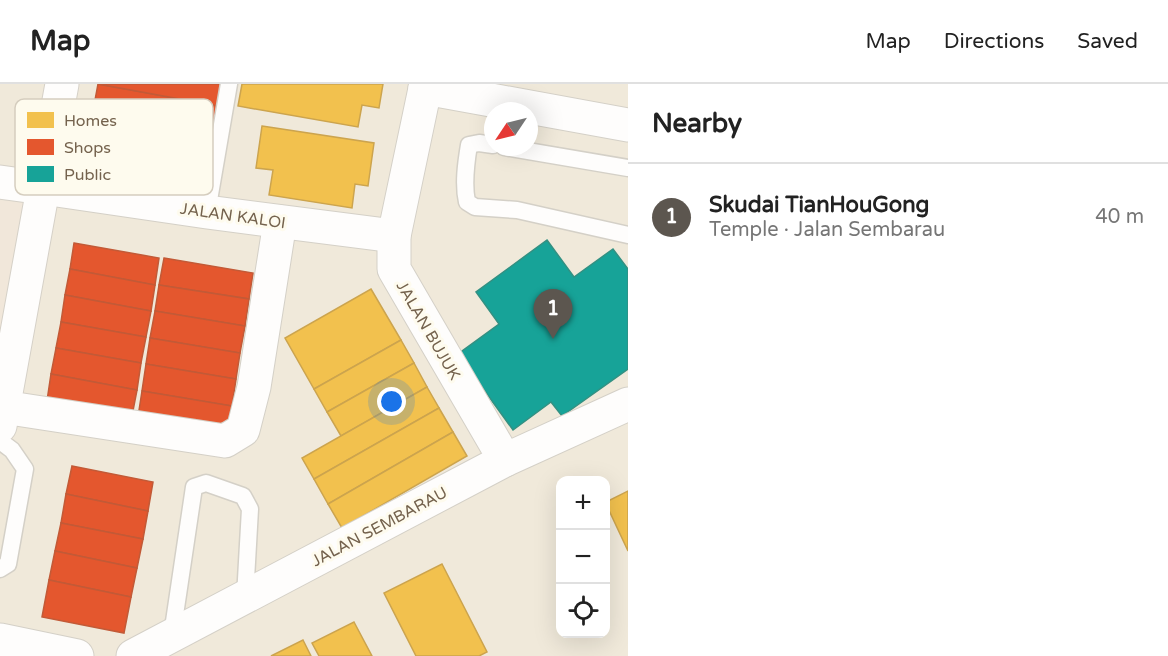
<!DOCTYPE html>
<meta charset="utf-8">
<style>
body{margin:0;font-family:"Varela Round",sans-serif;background:#f2f2f2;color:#222}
.controls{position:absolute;right:18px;bottom:18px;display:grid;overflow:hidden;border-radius:12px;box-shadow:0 6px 24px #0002}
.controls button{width:54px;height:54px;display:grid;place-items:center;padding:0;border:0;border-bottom:2px solid #e0e0e0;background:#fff;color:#222;font:30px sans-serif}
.compass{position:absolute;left:484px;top:18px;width:54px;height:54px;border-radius:50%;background:#fff;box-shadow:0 6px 24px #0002;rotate:235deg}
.you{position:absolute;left:392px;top:318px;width:21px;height:21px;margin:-15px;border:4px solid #fff;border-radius:50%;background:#1a73e8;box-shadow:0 0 0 9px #1a73e833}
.badge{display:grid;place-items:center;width:39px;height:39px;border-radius:50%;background:#5c564f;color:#fff;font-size:20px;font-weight:700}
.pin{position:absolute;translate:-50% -50px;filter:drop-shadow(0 2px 3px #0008)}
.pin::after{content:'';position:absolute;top:32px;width:21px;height:18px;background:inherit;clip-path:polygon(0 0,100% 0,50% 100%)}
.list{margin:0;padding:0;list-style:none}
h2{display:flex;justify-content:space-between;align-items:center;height:78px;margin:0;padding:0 24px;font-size:26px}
h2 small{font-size:20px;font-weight:400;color:#767676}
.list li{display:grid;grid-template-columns:39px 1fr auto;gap:18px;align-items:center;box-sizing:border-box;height:108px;padding:0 24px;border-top:2px solid #e0e0e0}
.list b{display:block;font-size:22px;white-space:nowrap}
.list p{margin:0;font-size:20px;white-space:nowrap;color:#767676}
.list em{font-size:20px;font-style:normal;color:#767676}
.icon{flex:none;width:33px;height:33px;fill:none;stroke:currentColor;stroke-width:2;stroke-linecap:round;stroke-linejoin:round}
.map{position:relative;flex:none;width:628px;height:572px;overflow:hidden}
header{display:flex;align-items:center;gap:36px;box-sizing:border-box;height:84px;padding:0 30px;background:#fff;border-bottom:2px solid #e0e0e0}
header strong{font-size:28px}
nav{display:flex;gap:33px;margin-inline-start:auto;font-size:21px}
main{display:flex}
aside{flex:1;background:#fff}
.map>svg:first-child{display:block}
.residential{fill:#f0e9da;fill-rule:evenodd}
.commercial{fill:#f1e7da}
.homes{fill:#f2c14e;stroke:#cca44e;stroke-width:1.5}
.shops{fill:#e4572e;stroke:#c25a37;stroke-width:1.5}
.public{fill:#17a398;stroke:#339082;stroke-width:1.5}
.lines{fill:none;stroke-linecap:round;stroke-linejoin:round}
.lane-casing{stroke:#d4d0c7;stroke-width:19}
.street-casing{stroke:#d4d0c7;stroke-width:35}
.secondary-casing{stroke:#d5d0c7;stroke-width:35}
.lane{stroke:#fefdfc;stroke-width:16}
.street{stroke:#fefdfc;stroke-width:33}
.secondary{stroke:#fefdfc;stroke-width:33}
.labels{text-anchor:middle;stroke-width:6;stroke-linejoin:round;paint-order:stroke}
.street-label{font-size:16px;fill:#74624d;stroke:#fefbee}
.key{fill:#fefbee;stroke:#d5cdbe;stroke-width:1.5}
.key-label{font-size:16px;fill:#74624d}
</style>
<header>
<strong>Map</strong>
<nav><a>Map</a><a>Directions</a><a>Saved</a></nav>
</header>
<main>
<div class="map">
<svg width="628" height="572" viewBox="0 0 628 572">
<rect width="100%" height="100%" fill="#f7f4ec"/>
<!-- residential -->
<path class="residential" d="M 0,0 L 628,0 L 628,572 L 0,572 ZM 493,27 L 529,27 L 529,63 L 493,63 ZM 560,396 L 606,396 L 606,550 L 560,550 Z"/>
<!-- commercial -->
<path class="commercial" d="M 0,116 L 23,119 L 0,246 Z"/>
<!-- homes -->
<g class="homes">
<path d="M 242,0 L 383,0 L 379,24 L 362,21 L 358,43 L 238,22 Z"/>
<path d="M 262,42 L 374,59 L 368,102 L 355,100 L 352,124 L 269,111 L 273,86 L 256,84 Z"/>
<path d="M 371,205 L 401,256 L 314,305 L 285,254 Z"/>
<path d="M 401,256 L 414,279 L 327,328 L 314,305 Z"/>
<path d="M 414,279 L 427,303 L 341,352 L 327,328 Z"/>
<path d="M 427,303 L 439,324 L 314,395 L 302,374 Z"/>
<path d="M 439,324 L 453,348 L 328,420 L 314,395 Z"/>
<path d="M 453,348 L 467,372 L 342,444 L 328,420 Z"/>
<path d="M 628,407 L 628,467 L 606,420 L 606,418 Z"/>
<path d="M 442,480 L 487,568 L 479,572 L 416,572 L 384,509 Z"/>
<path d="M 354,538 L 372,572 L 319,572 L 312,559 Z"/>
<path d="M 303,556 L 311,572 L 271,572 Z"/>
</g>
<!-- shops -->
<g class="shops">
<path d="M 98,0 L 218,22 L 214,48 L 93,27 Z"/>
<path d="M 98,0 L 222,0 L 218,22 Z"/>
<path d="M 93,27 L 214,48 L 209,75 L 89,53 Z"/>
<path d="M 74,159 L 159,174 L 155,201 L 70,185 Z"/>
<path d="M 164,174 L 253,189 L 249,215 L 159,201 Z"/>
<path d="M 70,185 L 155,201 L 151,227 L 65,211 Z"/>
<path d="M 159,201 L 249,215 L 245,242 L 155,227 Z"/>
<path d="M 65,211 L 151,227 L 146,253 L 61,238 Z"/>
<path d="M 155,227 L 245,242 L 240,269 L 150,254 Z"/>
<path d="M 61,238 L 146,253 L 141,279 L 56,264 Z"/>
<path d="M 150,254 L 240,269 L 236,295 L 146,280 Z"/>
<path d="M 56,264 L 141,279 L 137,306 L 51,290 Z"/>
<path d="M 146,280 L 236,295 L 232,322 L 142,307 Z"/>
<path d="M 51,290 L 137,306 L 132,332 L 47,317 Z"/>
<path d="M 142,307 L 232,322 L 228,348 L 138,333 Z"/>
<path d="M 72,382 L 153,398 L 148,427 L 66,410 Z"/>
<path d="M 66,410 L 148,427 L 143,455 L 61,439 Z"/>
<path d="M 61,439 L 143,455 L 137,484 L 55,467 Z"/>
<path d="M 55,467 L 137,484 L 131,513 L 49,496 Z"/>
<path d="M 49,496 L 131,513 L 124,549 L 42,533 Z"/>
</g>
<!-- public -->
<path class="public" d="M 547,156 L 574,193 L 613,165 L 628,185 L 628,285 L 562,332 L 551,318 L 513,346 L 458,270 L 499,240 L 476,208 Z"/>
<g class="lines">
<!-- lane casing -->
<g class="lane-casing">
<g id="lane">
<path d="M 493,61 L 479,59 L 469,61 C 466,79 463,100 467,118 L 475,123 L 517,126 L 628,151"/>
<path d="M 504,63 L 628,84"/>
<path d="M 207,128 L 229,0"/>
<path d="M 0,357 L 12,366 L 25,385 L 8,480 L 0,485"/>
<path d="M 172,551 L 194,403 L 206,399 L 243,412 L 250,425 L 245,513"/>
</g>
</g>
<!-- street casing -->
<g class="street-casing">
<g id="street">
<path d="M 426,0 L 394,152 L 394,185 L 505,376"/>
<path d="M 425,4 L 628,41"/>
<path d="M 43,104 L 207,128 L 394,152"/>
<path d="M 3,323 L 225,357 L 243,346 L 254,303 L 280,138"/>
<path d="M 0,556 L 77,572"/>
<path d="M 133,572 L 505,376 L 628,320"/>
</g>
</g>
<!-- secondary casing -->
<g class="secondary-casing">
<g id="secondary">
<path d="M 0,98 L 43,104"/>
<path d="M 0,342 L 62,0"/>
</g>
</g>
<!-- lane -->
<use href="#lane" class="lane"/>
<!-- street -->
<use href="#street" class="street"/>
<!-- secondary -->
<use href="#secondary" class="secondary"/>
</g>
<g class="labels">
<!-- street labels -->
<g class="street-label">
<text transform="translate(233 131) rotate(8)" y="6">JALAN KALOI</text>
<text transform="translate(429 246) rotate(60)" y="6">JALAN BUJUK</text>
<text transform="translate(379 442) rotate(-28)" y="6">JALAN SEMBARAU</text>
</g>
</g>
<!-- legend -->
<rect x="15" y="15" width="198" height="96" rx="9" class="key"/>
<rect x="27" y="28" width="27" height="16" fill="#f2c14e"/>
<rect x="27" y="55" width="27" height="16" fill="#e4572e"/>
<rect x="27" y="82" width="27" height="16" fill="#17a398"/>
<g class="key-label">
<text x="64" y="42">Homes</text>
<text x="64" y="69">Shops</text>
<text x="64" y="96">Public</text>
</g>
</svg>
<div class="controls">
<button>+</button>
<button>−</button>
<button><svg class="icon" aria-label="locate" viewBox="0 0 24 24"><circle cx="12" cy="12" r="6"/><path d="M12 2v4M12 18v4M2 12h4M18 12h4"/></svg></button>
</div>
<svg class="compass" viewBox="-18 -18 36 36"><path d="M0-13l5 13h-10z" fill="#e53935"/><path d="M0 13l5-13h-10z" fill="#767676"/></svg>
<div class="you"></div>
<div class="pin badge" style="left:553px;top:255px">1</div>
</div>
<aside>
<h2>Nearby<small></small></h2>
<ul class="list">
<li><span class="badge">1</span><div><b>Skudai TianHouGong</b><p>Temple · Jalan Sembarau</p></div><em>40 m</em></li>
</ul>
</aside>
</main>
